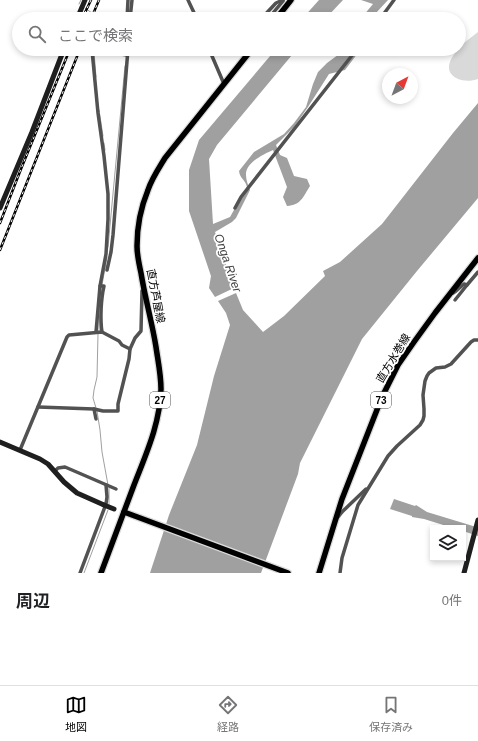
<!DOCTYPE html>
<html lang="ja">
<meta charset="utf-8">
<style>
body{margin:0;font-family:Helvetica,"Noto Sans JP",sans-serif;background:#f2f2f2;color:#202124}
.controls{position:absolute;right:12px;bottom:12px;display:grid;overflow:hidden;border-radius:0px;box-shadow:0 2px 6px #0003}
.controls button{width:36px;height:36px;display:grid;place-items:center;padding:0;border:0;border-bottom:1px solid #e0e0e0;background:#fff;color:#202124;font:20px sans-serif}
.compass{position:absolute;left:382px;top:68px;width:36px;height:36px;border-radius:50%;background:#fff;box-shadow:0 2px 6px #0003;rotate:41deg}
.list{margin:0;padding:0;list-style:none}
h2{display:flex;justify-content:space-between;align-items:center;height:52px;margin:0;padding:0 16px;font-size:17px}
h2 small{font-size:13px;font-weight:400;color:#757577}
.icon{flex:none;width:22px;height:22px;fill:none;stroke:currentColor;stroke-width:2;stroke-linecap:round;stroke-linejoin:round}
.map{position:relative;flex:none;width:478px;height:573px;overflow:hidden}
.search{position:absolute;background:#fff;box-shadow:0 2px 6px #0003;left:12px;right:12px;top:12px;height:44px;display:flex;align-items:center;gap:10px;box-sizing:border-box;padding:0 14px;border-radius:22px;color:#757577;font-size:15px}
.sheet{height:112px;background:#fff}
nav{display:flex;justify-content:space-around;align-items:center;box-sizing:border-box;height:56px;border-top:1px solid #e0e0e0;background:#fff;font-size:11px;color:#757577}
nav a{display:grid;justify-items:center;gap:2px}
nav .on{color:#000}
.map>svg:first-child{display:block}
.green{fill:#d9d9d9}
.water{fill:#a0a0a0}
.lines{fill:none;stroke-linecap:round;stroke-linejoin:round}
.stream{stroke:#a0a0a0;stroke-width:1}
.primary-casing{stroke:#dbdbdb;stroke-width:8}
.street{stroke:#525252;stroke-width:3.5}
.secondary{stroke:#1f1f1f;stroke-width:5}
.primary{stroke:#000;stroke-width:5.5}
.rail-casing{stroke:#000;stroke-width:2.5}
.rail{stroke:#fff;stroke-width:1;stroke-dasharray:3;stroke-linecap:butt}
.secondary-bridge{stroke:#1f1f1f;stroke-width:5}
.labels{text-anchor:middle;stroke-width:3.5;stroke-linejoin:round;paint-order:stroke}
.shield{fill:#fff;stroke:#4c4c4c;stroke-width:1}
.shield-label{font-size:10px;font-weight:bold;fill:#000}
.street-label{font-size:11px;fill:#000;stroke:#fff}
.water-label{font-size:12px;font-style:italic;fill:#414141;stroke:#fff}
</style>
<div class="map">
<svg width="478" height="573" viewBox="0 0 478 573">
<rect width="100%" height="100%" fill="#fff"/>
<!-- green -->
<path class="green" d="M 478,32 L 478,79 C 461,85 440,75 453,56 C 455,53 456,51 459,49 L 460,46 Z"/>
<!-- water -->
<g class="water">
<path d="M 319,0 L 343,0 L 325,19 L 302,19 Z"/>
<path d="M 361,0 L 388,0 L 375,14 L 372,19 L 362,19 L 363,16 L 373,4 Z"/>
<path d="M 276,49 L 297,49 L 217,145 L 209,159 L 213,224 L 230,217 L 247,187 C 245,179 240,179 239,171 L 254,152 L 284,134 L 294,123 L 306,107 L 313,84 L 318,72 L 327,63 L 346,49 L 361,49 L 345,70 L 329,74 L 308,107 L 294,127 L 276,145 L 280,155 L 287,158 L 294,176 L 307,179 L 310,186 C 303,197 301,205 287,206 L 283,197 L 287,187 L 273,150 C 264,154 245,163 246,175 C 246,180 248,185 250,190 L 236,218 L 232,222 L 215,232 L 234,288 L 215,297 L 209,288 L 211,276 L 189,211 L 189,170 L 199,140 Z"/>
<path d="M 478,103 L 478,198 L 417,271 L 362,339 L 300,463 L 298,474 L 261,573 L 150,573 L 169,515 L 197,445 L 214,376 L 230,325 L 226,313 L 218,301 L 236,293 L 243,310 L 263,332 L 284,316 L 325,276 L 323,271 L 340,262 L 382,224 L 453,133 Z"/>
<path d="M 394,499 L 415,506 L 416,505 L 427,512 L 473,526 L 478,527 L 478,536 L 463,531 L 463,528 L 453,528 L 424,519 L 412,517 L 412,516 L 390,509 Z"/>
</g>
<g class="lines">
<!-- stream -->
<g class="stream">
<path d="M 79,4 L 81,0"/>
<path d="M 85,8 L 96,16 L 95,19"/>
<path d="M 94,52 L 96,77"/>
<path d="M 99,110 L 103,136"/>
<path d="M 104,143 L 105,150"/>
<path d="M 108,247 L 125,66"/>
<path d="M 102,285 L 107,257"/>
<path d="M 99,331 L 99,316"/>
<path d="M 96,408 L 93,398 L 94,390 L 97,377 L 98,334"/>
<path d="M 97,411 L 100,430 L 102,452 L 108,485"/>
<path d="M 109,488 L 109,505"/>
<path d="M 84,573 L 108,510"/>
</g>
<!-- primary casing -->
<g class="primary-casing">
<g id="primary">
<path d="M 276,19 L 291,0"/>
<path d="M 124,512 L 288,573"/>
<path d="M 101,573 C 112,544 123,514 134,485 C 146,454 160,424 161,389 C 161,375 158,361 156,347 C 152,322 145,298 141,273 C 139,264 137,255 137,246 C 137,227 141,207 148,190 C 152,178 159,168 165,158 L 252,49"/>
<path d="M 319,573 L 342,499 L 382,397 L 398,365 L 414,342 L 435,313 L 478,258"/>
</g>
</g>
<!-- street -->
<g class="street">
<path d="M 188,0 L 197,19"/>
<path d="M 127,19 L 128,0"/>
<path d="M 130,19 L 132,0"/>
<path d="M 261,19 L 276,3 L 283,0"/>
<path d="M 268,19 L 283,1"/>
<path d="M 380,19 L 394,0"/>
<path d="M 209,49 L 224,84"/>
<path d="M 235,208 L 241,197 L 357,49"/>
<path d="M 107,270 L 111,252 L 113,235 L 128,49"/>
<path d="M 100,286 L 104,286 C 101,299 100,319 102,332"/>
<path d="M 453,293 L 456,291 L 464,284 L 467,285 L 478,272"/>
<path d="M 455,300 L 467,285"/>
<path d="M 96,332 L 100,286 L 106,254 L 108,219 L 108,194 L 104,156 L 98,113 L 92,50 L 96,50 L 127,55"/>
<path d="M 38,407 L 94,409 L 103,411 L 118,411 L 118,404 L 129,359 L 130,349 L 135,338 L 141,331 L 142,291"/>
<path d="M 94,409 L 96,419"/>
<path d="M 20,450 L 67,337 L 69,335 L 102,332 L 119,341 L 122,345 L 130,349"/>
<path d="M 55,471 L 58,468 L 65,467 L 116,489"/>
<path d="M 338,517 L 343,511 L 366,489"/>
<path d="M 80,573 L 106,504 L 107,497 L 106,485"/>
<path d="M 340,573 L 342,558 L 358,505 L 388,456 L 397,446 L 420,425 L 423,420 L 424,416 L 424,409 L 423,395 L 425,381 L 427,376 L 429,373 L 436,368 L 445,367 L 451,364 L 471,342 L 474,340 L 478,340"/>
</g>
<!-- secondary -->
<g class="secondary">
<path d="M 77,19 L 85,0"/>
<path d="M 0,208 L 32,132 L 64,49"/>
<path d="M 0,442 L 40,459 L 48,464 L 64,482 L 77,493 L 104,505"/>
<path d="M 464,573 L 478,520"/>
</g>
<!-- primary -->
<use href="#primary" class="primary"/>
<!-- rail casing -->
<g class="rail-casing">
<g id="rail">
<path d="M 82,19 L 91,0"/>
<path d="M 91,19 L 99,0"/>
<path d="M 0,223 L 21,169 L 70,49"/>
<path d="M 0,250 L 80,49"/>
</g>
</g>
<!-- rail -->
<use href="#rail" class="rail"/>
<!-- secondary-bridge -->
<path class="secondary-bridge" d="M 104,505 L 114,509"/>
</g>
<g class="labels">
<!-- shield labels -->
<g class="shield">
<rect x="150" y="392" width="20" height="16" rx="3"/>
<rect x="371" y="392" width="20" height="16" rx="3"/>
</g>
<g class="shield-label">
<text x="160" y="404">27</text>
<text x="381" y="404">73</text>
</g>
<!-- street labels -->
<g class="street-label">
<text transform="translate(156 296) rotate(79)" y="4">直方芦屋線</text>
<text transform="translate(393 358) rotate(-59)" y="4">直方水巻線</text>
</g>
<!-- water labels -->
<g class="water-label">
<text transform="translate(228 263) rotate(71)" y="4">Onga River</text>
</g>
</g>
</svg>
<div class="controls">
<button><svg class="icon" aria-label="layers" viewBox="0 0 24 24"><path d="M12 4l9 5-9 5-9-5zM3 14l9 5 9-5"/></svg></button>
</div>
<svg class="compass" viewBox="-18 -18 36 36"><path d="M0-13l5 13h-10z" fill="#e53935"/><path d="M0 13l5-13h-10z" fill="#757577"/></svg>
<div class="search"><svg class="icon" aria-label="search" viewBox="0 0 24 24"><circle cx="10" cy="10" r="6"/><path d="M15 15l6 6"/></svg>ここで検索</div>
</div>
<section class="sheet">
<h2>周辺<small>0件</small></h2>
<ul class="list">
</ul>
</section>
<nav>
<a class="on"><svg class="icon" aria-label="map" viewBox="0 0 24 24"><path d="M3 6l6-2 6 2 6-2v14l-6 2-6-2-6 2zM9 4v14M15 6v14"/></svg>地図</a>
<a><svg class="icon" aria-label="directions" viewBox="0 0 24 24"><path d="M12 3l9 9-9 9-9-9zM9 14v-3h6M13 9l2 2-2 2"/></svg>経路</a>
<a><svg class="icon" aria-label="saved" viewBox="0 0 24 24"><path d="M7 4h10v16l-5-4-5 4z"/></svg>保存済み</a>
</nav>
